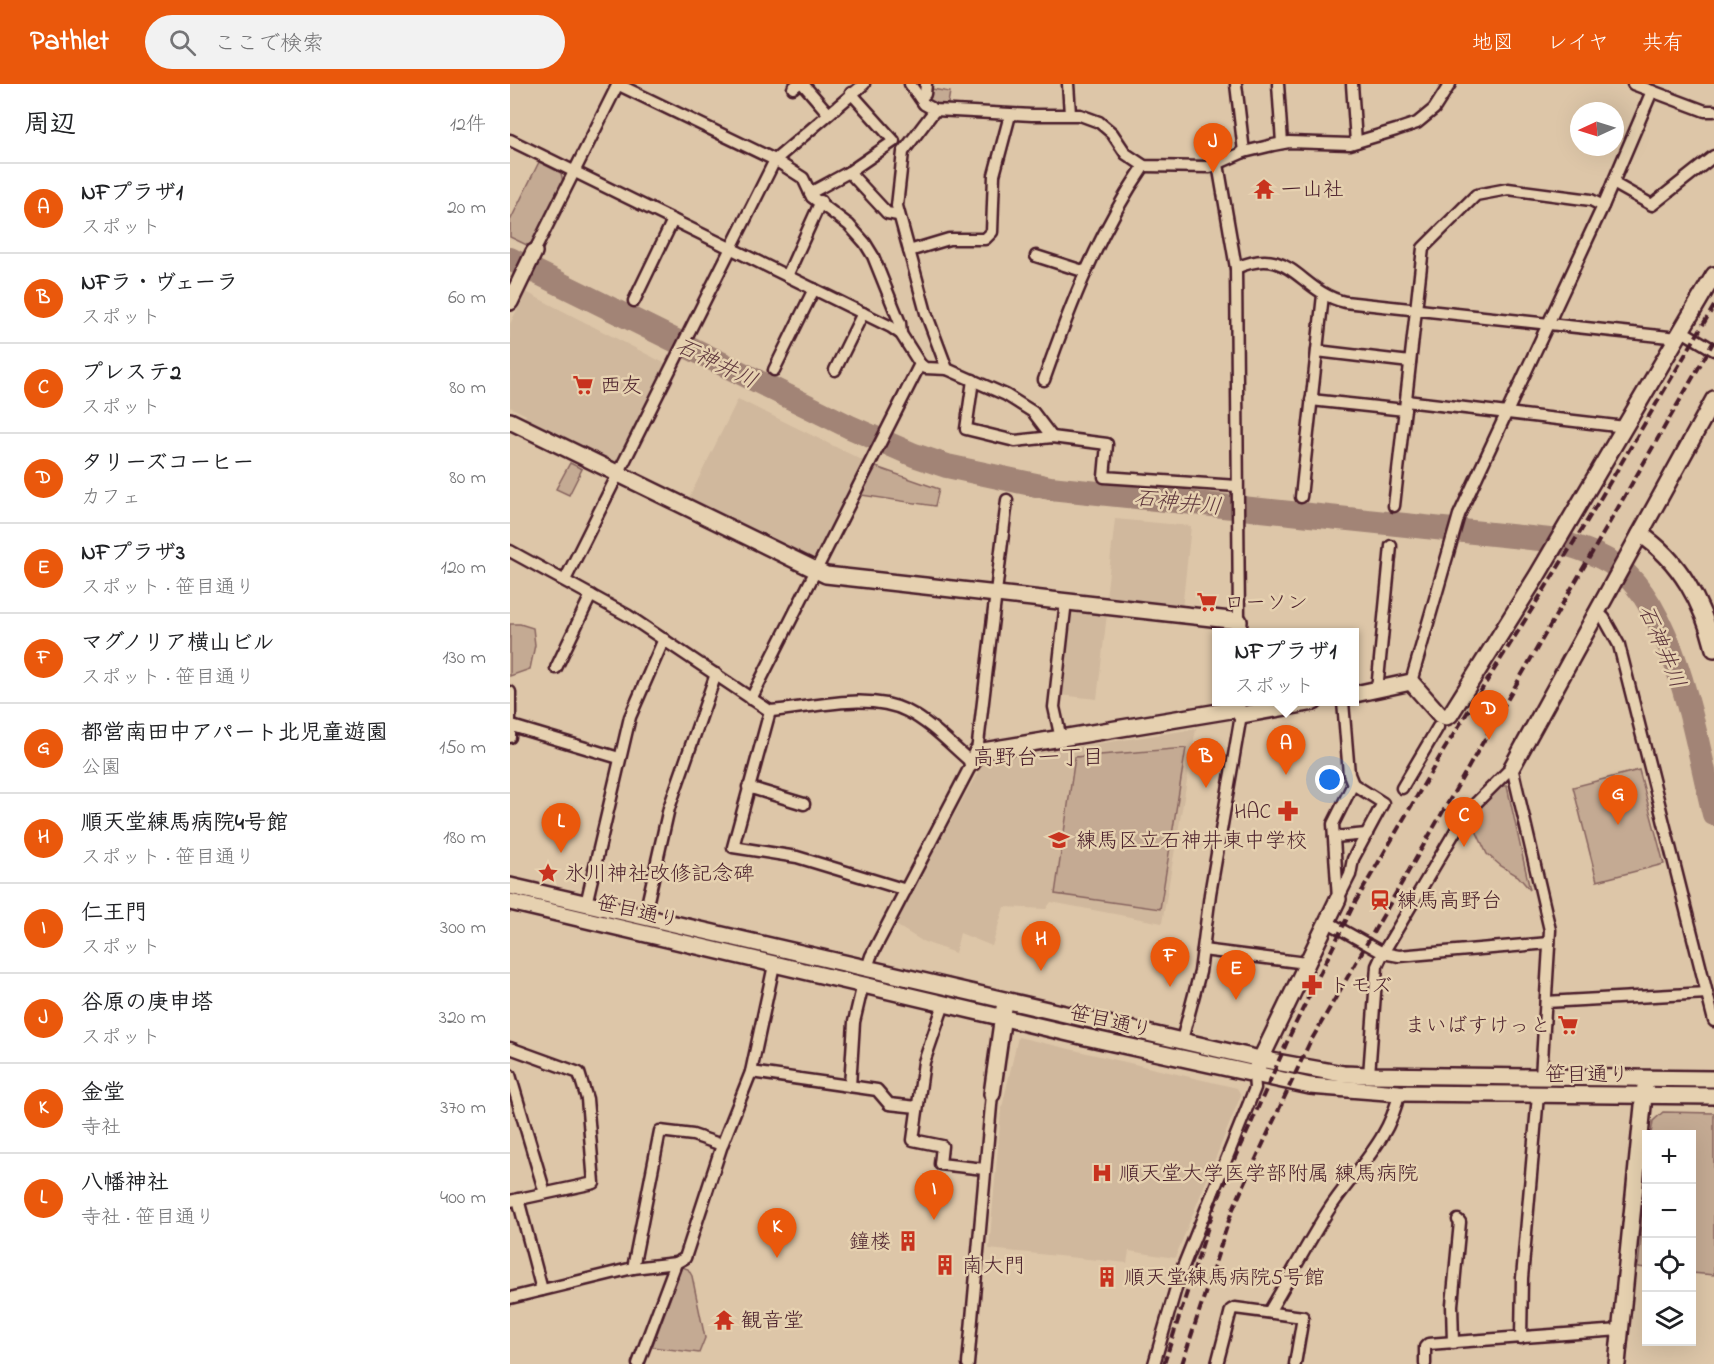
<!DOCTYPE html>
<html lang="ja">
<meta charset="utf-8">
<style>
body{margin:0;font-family:"Indie Flower","Klee One",sans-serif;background:#f2f2f2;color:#202124}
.controls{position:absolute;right:18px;bottom:18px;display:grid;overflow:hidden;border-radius:0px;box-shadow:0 6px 24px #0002}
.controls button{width:54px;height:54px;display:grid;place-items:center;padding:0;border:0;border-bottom:2px solid #e0e0e0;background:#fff;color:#202124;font:30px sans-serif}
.compass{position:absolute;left:1060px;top:18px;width:54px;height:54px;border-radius:50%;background:#fff;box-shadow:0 6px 24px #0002;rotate:266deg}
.you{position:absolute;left:820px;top:696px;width:21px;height:21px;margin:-15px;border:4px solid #fff;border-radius:50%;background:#1a73e8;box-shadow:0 0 0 9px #1a73e833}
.badge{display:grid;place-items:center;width:39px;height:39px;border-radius:50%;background:#ea580c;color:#fff;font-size:20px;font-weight:700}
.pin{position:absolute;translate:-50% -50px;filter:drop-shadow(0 2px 3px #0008)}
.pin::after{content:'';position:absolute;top:32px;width:21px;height:18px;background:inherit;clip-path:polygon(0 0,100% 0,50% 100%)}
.popup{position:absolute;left:702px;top:544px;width:147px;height:78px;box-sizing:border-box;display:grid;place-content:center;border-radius:0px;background:#fff;filter:drop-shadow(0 2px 4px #0005);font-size:20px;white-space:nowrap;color:#757577}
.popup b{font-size:22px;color:#202124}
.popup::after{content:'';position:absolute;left:50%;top:100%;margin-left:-12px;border:12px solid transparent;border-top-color:#fff}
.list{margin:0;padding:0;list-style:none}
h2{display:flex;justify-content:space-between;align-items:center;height:78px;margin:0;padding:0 24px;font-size:26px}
h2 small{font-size:20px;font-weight:400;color:#757577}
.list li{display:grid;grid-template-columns:39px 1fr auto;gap:18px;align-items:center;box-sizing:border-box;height:90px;padding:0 24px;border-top:2px solid #e0e0e0}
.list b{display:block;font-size:22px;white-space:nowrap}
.list p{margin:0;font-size:20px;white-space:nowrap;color:#757577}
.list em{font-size:20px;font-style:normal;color:#757577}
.icon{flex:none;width:33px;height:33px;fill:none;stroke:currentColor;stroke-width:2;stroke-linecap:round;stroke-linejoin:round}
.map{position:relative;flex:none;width:1204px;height:1280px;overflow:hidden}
header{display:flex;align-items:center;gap:36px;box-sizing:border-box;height:84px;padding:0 30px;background:#ea580c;color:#fff}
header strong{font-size:28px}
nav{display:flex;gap:33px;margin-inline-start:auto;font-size:21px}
.search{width:420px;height:54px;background:#f2f2f2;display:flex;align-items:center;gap:15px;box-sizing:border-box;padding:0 21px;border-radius:33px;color:#757577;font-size:22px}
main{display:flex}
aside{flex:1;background:#fff}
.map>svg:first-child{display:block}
.built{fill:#d0b89d}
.green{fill:#c4aa93;stroke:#87645f;stroke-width:1.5}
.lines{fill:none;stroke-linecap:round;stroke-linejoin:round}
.river{stroke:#a28476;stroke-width:24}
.street-casing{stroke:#4a1f2b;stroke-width:15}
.secondary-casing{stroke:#4a1f2b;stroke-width:20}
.street{stroke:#e6d1b0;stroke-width:10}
.secondary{stroke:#e6d1b0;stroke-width:15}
.rail{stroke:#4a1f2b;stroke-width:4;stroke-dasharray:9 4.5;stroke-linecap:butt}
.labels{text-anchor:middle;stroke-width:5;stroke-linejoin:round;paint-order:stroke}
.poi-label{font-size:21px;fill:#4a1f2b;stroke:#e6d1b0;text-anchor:start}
.street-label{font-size:21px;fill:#4a1f2b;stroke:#e6d1b0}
.water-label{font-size:22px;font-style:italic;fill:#60383e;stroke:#e6d1b0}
.neighbourhood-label{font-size:22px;fill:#4a1f2b;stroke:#e6d1b0}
</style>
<header>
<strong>Pathlet</strong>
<div class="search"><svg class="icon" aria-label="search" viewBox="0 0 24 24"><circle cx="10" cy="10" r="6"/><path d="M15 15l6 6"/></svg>ここで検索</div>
<nav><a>地図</a><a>レイヤ</a><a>共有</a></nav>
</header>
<main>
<aside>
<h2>周辺<small>12件</small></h2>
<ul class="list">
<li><span class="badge">A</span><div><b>NFプラザ1</b><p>スポット</p></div><em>20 m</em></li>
<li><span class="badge">B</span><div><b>NFラ・ヴェーラ</b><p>スポット</p></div><em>60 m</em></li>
<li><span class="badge">C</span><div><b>プレステ2</b><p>スポット</p></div><em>80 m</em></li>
<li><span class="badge">D</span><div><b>タリーズコーヒー</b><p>カフェ</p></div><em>80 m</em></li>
<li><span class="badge">E</span><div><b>NFプラザ3</b><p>スポット · 笹目通り</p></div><em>120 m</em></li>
<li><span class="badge">F</span><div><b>マグノリア横山ビル</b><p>スポット · 笹目通り</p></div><em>130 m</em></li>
<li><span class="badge">G</span><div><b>都営南田中アパート北児童遊園</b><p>公園</p></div><em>150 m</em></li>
<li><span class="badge">H</span><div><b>順天堂練馬病院4号館</b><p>スポット · 笹目通り</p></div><em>180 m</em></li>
<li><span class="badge">I</span><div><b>仁王門</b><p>スポット</p></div><em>300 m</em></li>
<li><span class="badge">J</span><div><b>谷原の庚申塔</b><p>スポット</p></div><em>320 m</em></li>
<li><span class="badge">K</span><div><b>金堂</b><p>寺社</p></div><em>370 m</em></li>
<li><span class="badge">L</span><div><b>八幡神社</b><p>寺社 · 笹目通り</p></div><em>400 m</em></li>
</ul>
</aside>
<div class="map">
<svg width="1204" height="1280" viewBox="0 0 1204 1280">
<rect width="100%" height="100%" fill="#ddc6a8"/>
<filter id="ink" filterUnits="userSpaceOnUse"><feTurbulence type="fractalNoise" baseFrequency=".0167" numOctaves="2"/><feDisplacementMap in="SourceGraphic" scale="12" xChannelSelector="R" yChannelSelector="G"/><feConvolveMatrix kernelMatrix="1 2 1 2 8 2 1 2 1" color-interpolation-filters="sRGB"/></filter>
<g filter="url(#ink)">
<!-- built -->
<g class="built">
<path d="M 16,208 L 156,280 L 108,377 L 102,379 L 14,335 L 16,331 L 0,323 L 0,240 Z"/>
<path d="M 228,315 L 354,377 L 305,476 L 178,416 Z"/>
<path d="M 605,435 L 681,442 L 672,525 L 596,515 Z"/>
<path d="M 561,525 L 597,530 L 587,615 L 550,611 Z"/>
<path d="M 686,645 L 652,839 L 541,818 L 536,825 L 494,823 L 482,862 L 450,849 L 445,869 L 412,857 L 384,840 L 474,677 Z"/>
<path d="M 508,953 L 727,1004 L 731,1011 L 665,1174 L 619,1167 L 617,1179 L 479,1165 L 491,1028 Z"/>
</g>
<!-- green -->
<g class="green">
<path d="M 422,5 L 440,8 L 437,25 L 419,19 Z"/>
<path d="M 29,78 L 51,89 L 53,98 L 21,163 L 0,153 L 0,137 Z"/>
<path d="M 60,379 L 72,385 L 59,411 L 46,405 Z"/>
<path d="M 366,383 L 429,405 L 425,422 L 351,411 Z"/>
<path d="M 0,540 L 10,540 L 23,544 L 25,561 L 20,585 L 0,592 Z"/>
<path d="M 676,664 L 650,825 L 545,810 L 565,673 Z"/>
<path d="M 1129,686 L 1154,780 L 1087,797 L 1063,703 Z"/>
<path d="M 989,702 L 997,702 L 1020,806 L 1008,792 L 991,782 L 977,770 L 961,736 L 970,720 Z"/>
<path d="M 1153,1028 L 1204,1029 L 1204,1191 L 1182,1189 L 1182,1050 L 1141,1050 L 1143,1037 Z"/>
<path d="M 1136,1100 L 1136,1184 L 1128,1183 Z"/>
<path d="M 172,1183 L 178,1185 L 182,1192 L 195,1254 L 189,1269 L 142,1263 Z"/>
</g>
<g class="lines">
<!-- river -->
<path class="river" d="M 0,175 L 340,343 L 404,371 L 437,382 L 540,404 L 1040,456 C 1061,461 1081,467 1100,478 C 1166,517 1186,660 1204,730"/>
<!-- street casing -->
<g class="street-casing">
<g id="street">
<path d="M 107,0 L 265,76 L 293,94 L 302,113 L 339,141 L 355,159 L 363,172 L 390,239 L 391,250"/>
<path d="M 293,0 L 318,29"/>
<path d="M 400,0 L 414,20 L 425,26 L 522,31 L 570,31 L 589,38 L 602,49 L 616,70 L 634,82 L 700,83 L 734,68 L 763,61 L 779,58 L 840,60 L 886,46 L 907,39 L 924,25 L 940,0"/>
<path d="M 558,0 L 560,30"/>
<path d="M 726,0 L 734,68"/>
<path d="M 768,0 L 772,59"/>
<path d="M 842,0 L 846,58"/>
<path d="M 1123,0 L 1195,27 L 1204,27"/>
<path d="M 283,4 L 288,0"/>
<path d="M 410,14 L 415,10 L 416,0"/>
<path d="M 425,26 L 393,68 L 387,122 L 416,229 L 437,285"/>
<path d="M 0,56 L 381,243 L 391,250 L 410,280 L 241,615"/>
<path d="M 708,80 L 726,184 L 729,537"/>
<path d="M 339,88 L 377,129 L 388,131"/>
<path d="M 1103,99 L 1142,121 L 1204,72"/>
<path d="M 300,109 L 339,88 L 384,57 L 341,9"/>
<path d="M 399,167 L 439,155 L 475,155 L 482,148 L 484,91 L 500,31"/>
<path d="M 24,168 L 108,0"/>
<path d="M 526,172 L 576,188"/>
<path d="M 726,184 C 781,159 788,207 835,218 L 1168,254"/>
<path d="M 277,192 L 311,117"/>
<path d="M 124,217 L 163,136"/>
<path d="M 1172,247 L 1204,266"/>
<path d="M 807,267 L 900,278"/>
<path d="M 410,280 L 415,284 L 437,285 L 496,311 L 523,328 L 542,353"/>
<path d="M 264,286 L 304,205"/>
<path d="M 325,286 L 353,229"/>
<path d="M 463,296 L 456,345 L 505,357 L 542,353 L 597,360 L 594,393 L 727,402"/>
<path d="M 534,296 C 560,222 589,147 634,82"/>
<path d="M 801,316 L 895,326"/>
<path d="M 896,317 L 1115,343"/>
<path d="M 791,413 L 813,211"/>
<path d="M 884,422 L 913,164 L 966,111 L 998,105 L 1081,116 L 1093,122"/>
<path d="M 0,467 L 117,531 L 260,627 C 301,624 358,607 397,627 C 421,639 442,662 462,679 L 361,872 L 357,884"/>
<path d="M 55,496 L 265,76 L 354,0"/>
<path d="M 1087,528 L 1094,534 L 1109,561 L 1204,937"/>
<path d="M 46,584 L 81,511"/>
<path d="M 901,598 L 949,431 L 1093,122 L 1142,7"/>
<path d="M 867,606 L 881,462"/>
<path d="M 0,608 L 0,653"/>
<path d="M 833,618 L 839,690 L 843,700"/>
<path d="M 260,627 L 223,763 L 287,773 L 396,806"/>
<path d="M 2,642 L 109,674"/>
<path d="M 551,655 L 544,623 L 556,517"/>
<path d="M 467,668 L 497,416"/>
<path d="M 843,700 L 873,719 L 843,775 L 840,791 L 828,815 L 823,740 Z"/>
<path d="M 238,703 L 294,720"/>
<path d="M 892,704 L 928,643"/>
<path d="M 824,753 L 857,750"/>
<path d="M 76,820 L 120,633 L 154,555"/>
<path d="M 134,834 L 159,724 L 206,590"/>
<path d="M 816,837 L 873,869 L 889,872 L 1039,859"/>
<path d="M 693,866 L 796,879"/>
<path d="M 1036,918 L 1197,909"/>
<path d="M 434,920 L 414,978 L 403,1056 L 432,1062 L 430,1080 L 474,1085"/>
<path d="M 672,956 L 690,888 L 700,810 L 731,631"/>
<path d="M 0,964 L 69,989 L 77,1015 L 84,1099 L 0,1117"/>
<path d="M 241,988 L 367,1006 L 379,1020 L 407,1023"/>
<path d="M 0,991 L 35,1109"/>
<path d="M 859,991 L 867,882 L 873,869 L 956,729 L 1002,683 L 1040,846 L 1031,993"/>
<path d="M 340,1002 L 344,938 L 353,900"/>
<path d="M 8,1115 L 32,1206"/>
<path d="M 123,1184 L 150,1047 L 183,1051 L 212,1061"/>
<path d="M 0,1214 L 123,1184 L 166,1179"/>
<path d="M 759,1228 C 779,1195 797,1160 818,1127 C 843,1088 880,1057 889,1009"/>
<path d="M 1011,1254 L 1012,1194 L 1028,1011"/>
<path d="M 943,1259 L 942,1221 L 950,1138 L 948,1136"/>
<path d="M 128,1280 L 166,1179 L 175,1174 L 212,1061 L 241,988 L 264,881"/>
<path d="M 458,1280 L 482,1010"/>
<path d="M 644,1280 L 670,1190 L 745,1004 L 744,991"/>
<path d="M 707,1280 L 721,1226 L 725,1224 L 793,1233 L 785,1280"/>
<path d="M 915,1280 L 915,1263 L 918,1260 L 1110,1246"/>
</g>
</g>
<!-- secondary casing -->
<g class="secondary-casing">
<g id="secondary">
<path d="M 0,218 L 24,168"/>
<path d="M 0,337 L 316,491 L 729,537 L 728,548"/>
<path d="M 1130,450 C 1170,476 1193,520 1204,565"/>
<path d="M 845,610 L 901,598 L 930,631 L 936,633 L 940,631 L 1027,492 L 1204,191"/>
<path d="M 727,618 L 727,625 L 731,631 L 804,618"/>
<path d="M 462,679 L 467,668 L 727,625"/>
<path d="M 1002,683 L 1204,315"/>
<path d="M 0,802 L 750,975 L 833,990 L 859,991 L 1204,995"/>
<path d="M 0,818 L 571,952 L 800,1002 L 889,1009 L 1204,1012"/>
<path d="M 747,983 L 828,815"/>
<path d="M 482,1010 L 494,924"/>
<path d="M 1107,1280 L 1135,1002"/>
</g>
</g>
<!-- street -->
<use href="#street" class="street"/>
<!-- secondary -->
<use href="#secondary" class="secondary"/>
<!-- rail -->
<g class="rail">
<path d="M 654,1280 L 705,1121 L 781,949 L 842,824 L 932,669 L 1077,437 L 1204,222"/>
<path d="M 672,1280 L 722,1127 L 799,960 L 1204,257"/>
</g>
</g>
</g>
<!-- icons -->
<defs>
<g id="temple-bare" transform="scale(1.62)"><path d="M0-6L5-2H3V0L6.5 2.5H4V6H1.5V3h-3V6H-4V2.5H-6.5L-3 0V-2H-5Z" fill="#c8321e" stroke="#e6d1b0" stroke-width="2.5" paint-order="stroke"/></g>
<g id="supermarket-bare" transform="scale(1.62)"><path d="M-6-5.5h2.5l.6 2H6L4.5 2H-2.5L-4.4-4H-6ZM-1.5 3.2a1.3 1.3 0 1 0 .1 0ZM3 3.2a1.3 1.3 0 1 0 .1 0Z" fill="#c8321e" stroke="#e6d1b0" stroke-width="2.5" paint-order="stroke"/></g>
<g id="pharmacy-bare" transform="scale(1.62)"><path d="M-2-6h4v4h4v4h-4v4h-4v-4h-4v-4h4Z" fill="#c8321e" stroke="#e6d1b0" stroke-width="2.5" paint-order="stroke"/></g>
<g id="school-bare" transform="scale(1.62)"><path d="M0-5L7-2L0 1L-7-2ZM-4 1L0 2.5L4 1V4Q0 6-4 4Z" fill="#c8321e" stroke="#e6d1b0" stroke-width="2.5" paint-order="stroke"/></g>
<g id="sight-bare" transform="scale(1.62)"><path d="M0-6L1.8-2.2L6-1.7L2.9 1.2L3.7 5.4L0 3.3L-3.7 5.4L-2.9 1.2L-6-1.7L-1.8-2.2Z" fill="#c8321e" stroke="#e6d1b0" stroke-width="2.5" paint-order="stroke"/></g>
<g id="station-bare" transform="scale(1.62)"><path d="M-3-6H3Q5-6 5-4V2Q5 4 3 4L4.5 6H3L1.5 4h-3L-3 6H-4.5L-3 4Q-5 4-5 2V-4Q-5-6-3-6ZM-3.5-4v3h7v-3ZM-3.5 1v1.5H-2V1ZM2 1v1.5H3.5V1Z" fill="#c8321e" stroke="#e6d1b0" stroke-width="2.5" paint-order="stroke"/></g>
<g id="hospital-bare" transform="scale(1.62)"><path d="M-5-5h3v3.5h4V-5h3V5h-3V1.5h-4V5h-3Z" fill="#c8321e" stroke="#e6d1b0" stroke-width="2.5" paint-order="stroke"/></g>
<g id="building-bare" transform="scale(1.62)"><path d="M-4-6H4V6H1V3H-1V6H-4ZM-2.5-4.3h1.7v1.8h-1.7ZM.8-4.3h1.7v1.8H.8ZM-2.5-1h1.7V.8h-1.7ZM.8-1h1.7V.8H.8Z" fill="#c8321e" stroke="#e6d1b0" stroke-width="2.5" paint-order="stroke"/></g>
</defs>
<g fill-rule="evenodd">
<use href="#temple-bare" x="754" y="105"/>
<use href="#supermarket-bare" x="73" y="301"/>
<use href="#supermarket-bare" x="697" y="518"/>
<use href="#pharmacy-bare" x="778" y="727"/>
<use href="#school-bare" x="549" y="756"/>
<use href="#sight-bare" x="38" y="789"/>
<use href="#station-bare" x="870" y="816"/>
<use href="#pharmacy-bare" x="802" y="901"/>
<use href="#supermarket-bare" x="1058" y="941"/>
<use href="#hospital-bare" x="592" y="1089"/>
<use href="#building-bare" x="398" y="1157"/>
<use href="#building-bare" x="435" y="1181"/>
<use href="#building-bare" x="597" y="1193"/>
<use href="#temple-bare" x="214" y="1236"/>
</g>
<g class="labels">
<!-- poi labels -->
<g class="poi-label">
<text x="771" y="112">一山社</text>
<text x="90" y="308">西友</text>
<text x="714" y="525">ローソン</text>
<text x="761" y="734" text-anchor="end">HAC</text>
<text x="566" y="763">練馬区立石神井東中学校</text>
<text x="55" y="796">氷川神社改修記念碑</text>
<text x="887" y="823">練馬高野台</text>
<text x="819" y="908">トモズ</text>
<text x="1041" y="948" text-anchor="end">まいばすけっと</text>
<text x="609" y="1096">順天堂大学医学部附属 練馬病院</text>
<text x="381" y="1164" text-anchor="end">鐘楼</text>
<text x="452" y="1188">南大門</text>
<text x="614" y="1200">順天堂練馬病院5号館</text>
<text x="231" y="1243">観音堂</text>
</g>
<!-- street labels -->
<g class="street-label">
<text transform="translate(128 827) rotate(13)" y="7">笹目通り</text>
<text transform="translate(601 937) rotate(13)" y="7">笹目通り</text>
<text x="1077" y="997">笹目通り</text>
</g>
<!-- water labels -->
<g class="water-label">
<text transform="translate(207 278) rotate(26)" y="8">石神井川</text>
<text transform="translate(668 417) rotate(6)" y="8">石神井川</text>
<text transform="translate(1153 562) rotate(67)" y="8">石神井川</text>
</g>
<!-- neighbourhood labels -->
<g class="neighbourhood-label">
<text x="528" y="680">高野台一丁目</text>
</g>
</g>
</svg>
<div class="controls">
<button>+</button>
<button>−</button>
<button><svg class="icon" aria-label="locate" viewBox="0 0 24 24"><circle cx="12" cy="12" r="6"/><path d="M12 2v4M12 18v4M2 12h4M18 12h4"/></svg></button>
<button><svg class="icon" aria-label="layers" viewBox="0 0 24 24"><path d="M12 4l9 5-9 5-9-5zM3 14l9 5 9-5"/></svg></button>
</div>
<svg class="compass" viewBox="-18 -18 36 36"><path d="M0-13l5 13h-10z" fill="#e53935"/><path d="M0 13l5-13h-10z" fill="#757577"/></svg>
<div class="you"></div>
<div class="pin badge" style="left:776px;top:691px">A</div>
<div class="popup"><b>NFプラザ1</b>スポット</div>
<div class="pin badge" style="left:696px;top:704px">B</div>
<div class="pin badge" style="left:954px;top:763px">C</div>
<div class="pin badge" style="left:979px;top:656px">D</div>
<div class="pin badge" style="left:726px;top:916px">E</div>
<div class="pin badge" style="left:660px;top:903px">F</div>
<div class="pin badge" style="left:1108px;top:741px">G</div>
<div class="pin badge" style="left:531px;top:887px">H</div>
<div class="pin badge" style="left:424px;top:1136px">I</div>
<div class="pin badge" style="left:703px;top:89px">J</div>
<div class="pin badge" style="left:267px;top:1174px">K</div>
<div class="pin badge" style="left:51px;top:769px">L</div>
</div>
</main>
